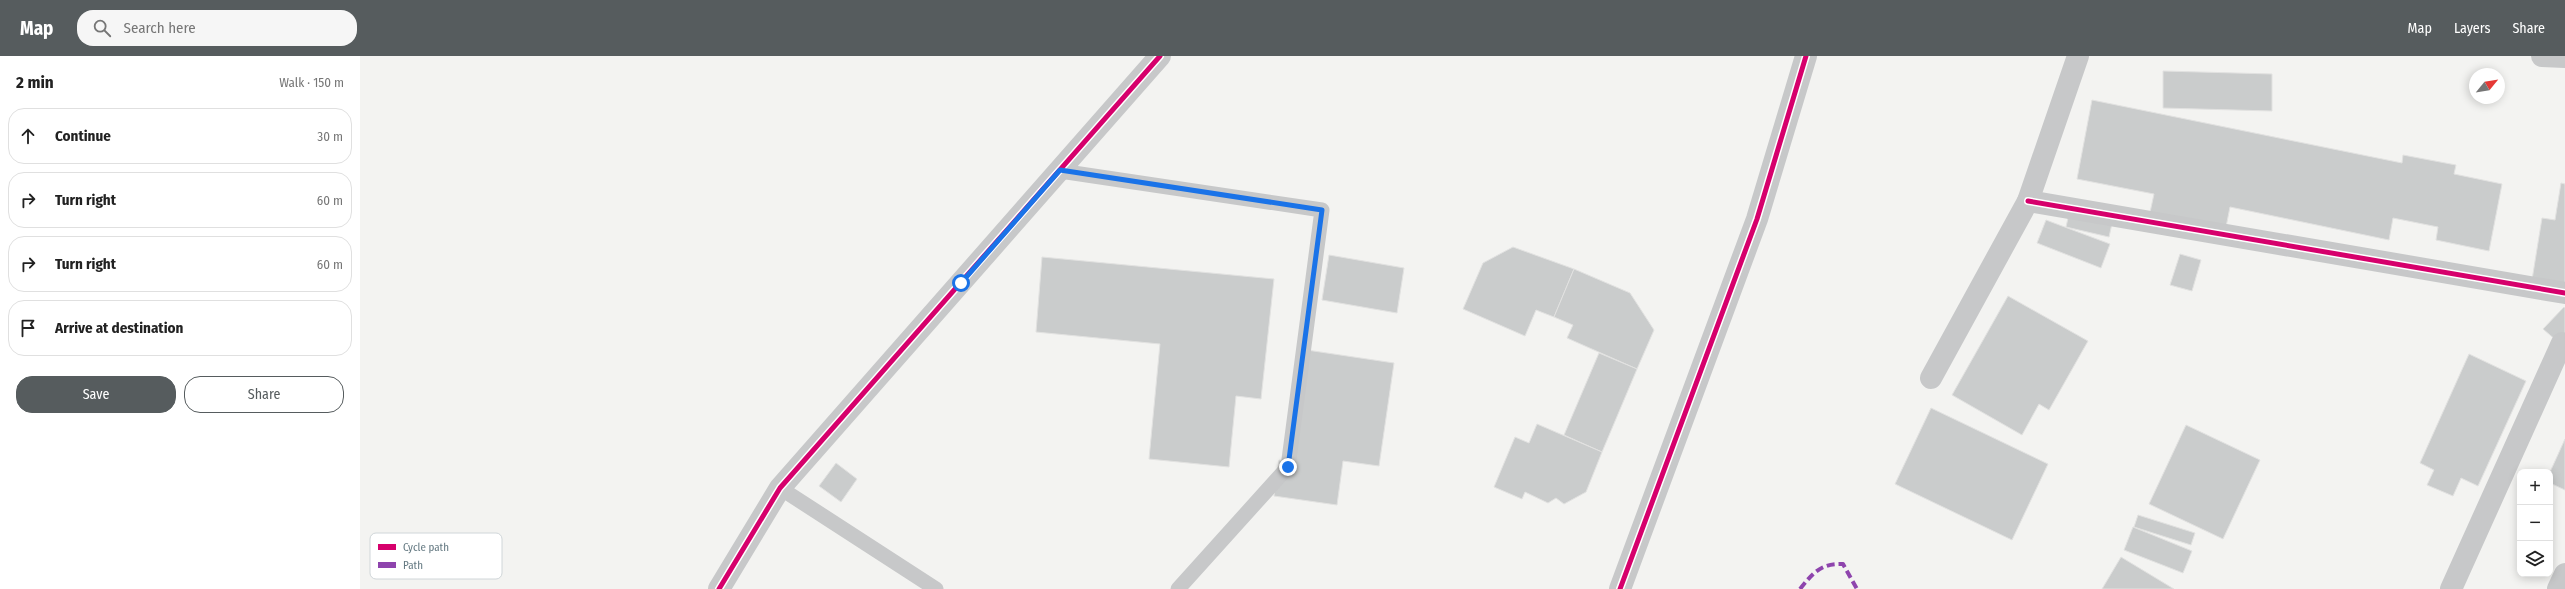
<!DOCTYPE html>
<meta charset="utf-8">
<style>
body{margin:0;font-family:"Fira Sans Condensed",sans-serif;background:#f6f6f6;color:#222}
.controls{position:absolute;right:12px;bottom:12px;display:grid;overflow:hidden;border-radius:8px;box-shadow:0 2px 10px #0003}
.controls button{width:36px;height:36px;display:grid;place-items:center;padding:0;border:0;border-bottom:1px solid #e0e0e0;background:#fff;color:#222;font:20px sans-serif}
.compass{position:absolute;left:2109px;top:12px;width:36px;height:36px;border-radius:50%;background:#fff;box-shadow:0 2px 10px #0003;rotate:60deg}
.stop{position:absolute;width:12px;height:12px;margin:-9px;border:3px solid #1a73e8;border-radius:50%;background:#fff}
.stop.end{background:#1a73e8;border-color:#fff;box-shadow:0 1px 4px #0008}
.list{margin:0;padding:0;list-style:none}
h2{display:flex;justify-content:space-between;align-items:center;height:52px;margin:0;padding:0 16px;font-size:17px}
h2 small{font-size:13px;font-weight:400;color:#767676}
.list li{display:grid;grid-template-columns:26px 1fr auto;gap:12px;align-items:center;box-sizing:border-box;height:56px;margin:0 8px 8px;padding:0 8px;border:1px solid #e0e0e0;border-radius:16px}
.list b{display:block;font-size:15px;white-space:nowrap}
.list em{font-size:13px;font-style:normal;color:#767676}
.actions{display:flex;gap:8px;padding:12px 16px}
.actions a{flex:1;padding:9px 0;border:1px solid #565c5e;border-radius:16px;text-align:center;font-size:14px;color:#565c5e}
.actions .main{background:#565c5e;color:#fff}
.icon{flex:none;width:22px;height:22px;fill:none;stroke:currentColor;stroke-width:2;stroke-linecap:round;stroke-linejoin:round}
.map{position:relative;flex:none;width:2205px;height:533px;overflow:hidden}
header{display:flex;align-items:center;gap:24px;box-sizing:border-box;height:56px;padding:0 20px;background:#565c5e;color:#fff}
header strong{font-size:19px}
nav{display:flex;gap:22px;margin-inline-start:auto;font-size:14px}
.search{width:280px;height:36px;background:#f6f6f6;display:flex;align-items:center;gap:10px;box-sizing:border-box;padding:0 14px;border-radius:16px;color:#767676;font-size:15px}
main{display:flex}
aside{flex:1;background:#fff}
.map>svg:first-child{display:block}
.building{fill:#cacccc;stroke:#e2e2e1}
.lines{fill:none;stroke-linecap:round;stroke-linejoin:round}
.lane{stroke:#c7c8c9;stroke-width:15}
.street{stroke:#c7c8c9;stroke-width:22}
.quiet{stroke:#8e44ad;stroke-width:4;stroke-dasharray:8 4;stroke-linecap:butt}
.cycleway-casing{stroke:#fff;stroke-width:8}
.cycleway{stroke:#d6006c;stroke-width:5}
.route{stroke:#1a73e8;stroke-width:5}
.key{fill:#fff;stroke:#d0d6d9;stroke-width:1}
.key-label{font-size:11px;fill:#637881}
</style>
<header>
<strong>Map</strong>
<div class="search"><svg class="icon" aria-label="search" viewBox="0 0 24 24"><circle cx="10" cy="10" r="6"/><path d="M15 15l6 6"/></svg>Search here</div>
<nav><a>Map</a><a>Layers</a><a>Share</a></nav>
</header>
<main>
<aside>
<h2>2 min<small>Walk · 150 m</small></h2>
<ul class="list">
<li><svg class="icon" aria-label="ahead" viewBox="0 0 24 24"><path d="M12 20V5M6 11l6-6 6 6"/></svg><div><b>Continue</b></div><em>30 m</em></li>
<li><svg class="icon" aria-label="right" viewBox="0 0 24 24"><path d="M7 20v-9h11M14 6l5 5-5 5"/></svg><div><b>Turn right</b></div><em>60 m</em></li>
<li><svg class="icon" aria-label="right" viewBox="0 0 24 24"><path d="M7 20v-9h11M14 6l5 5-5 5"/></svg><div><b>Turn right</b></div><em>60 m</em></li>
<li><svg class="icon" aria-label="arrive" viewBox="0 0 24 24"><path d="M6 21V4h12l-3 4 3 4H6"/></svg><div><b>Arrive at destination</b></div></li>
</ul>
<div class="actions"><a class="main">Save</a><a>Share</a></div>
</aside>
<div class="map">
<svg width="2205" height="533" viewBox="0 0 2205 533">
<rect width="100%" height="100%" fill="#f3f3f1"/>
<!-- building -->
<g class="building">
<path d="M 1803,15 L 1912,18 L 1912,55 L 1803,52 Z"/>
<path d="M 1732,44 L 2042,107 L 2043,99 L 2096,109 L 2094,118 L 2142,128 L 2129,195 L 2076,184 L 2078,171 L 2033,162 L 2029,184 L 1870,151 L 1865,176 L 1789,161 L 1794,138 L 1717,123 Z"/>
<path d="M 2201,127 L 2205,128 L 2205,236 L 2171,230 L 2182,162 L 2195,164 Z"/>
<path d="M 1710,153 L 1753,163 L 1749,181 L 1706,171 Z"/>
<path d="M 1686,164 L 1750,188 L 1741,212 L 1677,187 Z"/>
<path d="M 1153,191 L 1214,213 L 1194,261 L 1176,254 L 1165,280 L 1103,253 L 1123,207 Z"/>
<path d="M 1820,198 L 1841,204 L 1832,235 L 1810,229 Z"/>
<path d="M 969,199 L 1044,212 L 1037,257 L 962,244 Z"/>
<path d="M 682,201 L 914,223 L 901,343 L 876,340 L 869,411 L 789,403 L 800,288 L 676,276 Z"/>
<path d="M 1214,213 L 1270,237 L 1294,274 L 1277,313 L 1207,282 L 1213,269 L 1194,261 Z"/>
<path d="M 1648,240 L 1728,285 L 1689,354 L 1679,348 L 1662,379 L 1592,339 Z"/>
<path d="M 2204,251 L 2205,252 L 2205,292 L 2183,273 Z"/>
<path d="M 940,293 L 1034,307 L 1019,410 L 983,405 L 977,449 L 914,440 L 919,404 L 924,405 Z"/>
<path d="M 1239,297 L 1277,313 L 1242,396 L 1204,379 Z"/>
<path d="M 2109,298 L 2166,325 L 2118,430 L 2101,422 L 2093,440 L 2067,429 L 2074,414 L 2060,407 Z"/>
<path d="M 1571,352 L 1688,408 L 1652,484 L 1535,428 Z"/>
<path d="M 1177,368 L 1242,396 L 1226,436 L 1204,448 L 1196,442 L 1188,447 L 1165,436 L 1162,443 L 1134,431 L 1155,381 L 1169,387 Z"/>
<path d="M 1826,369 L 1900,404 L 1863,483 L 1789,448 Z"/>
<path d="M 2205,383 L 2205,434 L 2190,427 L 2190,416 Z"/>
<path d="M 476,407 L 497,423 L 481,446 L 459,430 Z"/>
<path d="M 1778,459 L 1835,477 L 1831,489 L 1774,471 Z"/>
<path d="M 1773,471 L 1832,495 L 1823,517 L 1764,494 Z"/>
<path d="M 1761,501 L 1814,533 L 1742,533 Z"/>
</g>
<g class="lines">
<!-- lane -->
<g class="lane">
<path d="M 700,115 L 962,154 L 928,411 L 818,533"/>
<path d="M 420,432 L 576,533"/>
</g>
<!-- street -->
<g class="street">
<path d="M 2182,0 L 2205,1"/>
<path d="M 1668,145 L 2205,237"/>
<path d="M 1571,322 L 1668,145 L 1718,0"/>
<path d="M 359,533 L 420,432 L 800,0"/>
<path d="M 1260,533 L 1397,163 L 1446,0"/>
<path d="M 2091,533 L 2202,287"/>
<path d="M 2198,533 L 2205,518"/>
</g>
<!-- quiet -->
<path class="quiet" d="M 1440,533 C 1453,517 1461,507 1483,508 L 1497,533"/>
<!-- cycleway casing -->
<g class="cycleway-casing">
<g id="cycleway">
<path d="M 1668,145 L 2205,237"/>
<path d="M 359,533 L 420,432 L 800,0"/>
<path d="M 1260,533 L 1397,163 L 1446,0"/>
</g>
</g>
<!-- cycleway -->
<use href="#cycleway" class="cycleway"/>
</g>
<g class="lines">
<!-- route -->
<path class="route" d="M 601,227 L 700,114 L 962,154 L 928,411"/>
</g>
<!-- legend -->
<rect x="10" y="477" width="132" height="46" rx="6" class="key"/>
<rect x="18" y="488" width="18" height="6" fill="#d6006c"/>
<rect x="18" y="506" width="18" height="6" fill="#8e44ad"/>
<g class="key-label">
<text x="43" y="495">Cycle path</text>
<text x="43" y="513">Path</text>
</g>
</svg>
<div class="controls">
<button>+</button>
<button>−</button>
<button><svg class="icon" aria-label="layers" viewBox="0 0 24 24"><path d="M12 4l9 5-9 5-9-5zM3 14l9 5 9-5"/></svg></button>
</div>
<svg class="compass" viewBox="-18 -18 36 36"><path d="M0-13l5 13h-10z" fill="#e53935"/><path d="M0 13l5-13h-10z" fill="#767676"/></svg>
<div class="stop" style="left:601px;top:227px"></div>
<div class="stop end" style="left:928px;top:411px"></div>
</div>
</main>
